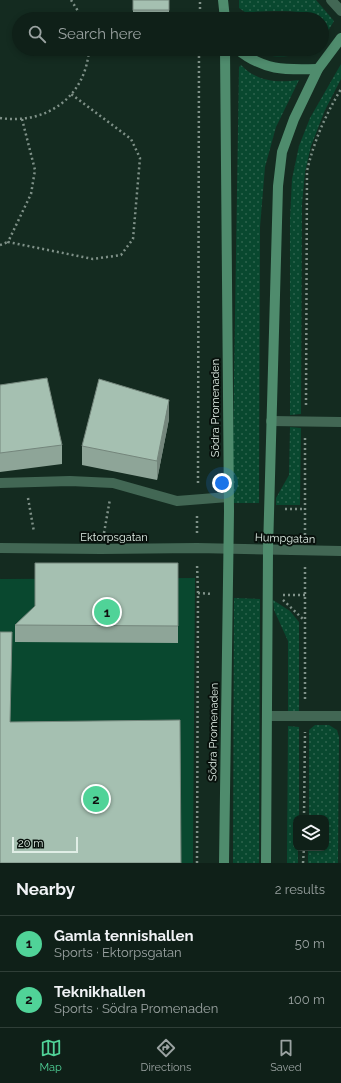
<!DOCTYPE html>
<meta charset="utf-8">
<style>
body{margin:0;font-family:Raleway,sans-serif;background:#182821;color:#f1f3f6}
.controls{position:absolute;right:12px;bottom:12px;display:grid;overflow:hidden;border-radius:8px;box-shadow:0 2px 6px #0003}
.controls button{width:36px;height:36px;display:grid;place-items:center;padding:0;border:0;border-bottom:1px solid #2f3e37;background:#0f2018;color:#f1f3f6;font:20px sans-serif}
.scale{position:absolute;left:12px;bottom:10px;width:66px;box-sizing:border-box;padding-left:4px;border:2px solid #e0eee6;border-top:0;font-size:11px;line-height:14px;white-space:nowrap;color:#e0eee6;-webkit-text-stroke:3px #08110c;paint-order:stroke}
.you{position:absolute;left:222px;top:483px;width:14px;height:14px;margin:-10px;border:3px solid #fff;border-radius:50%;background:#1a73e8;box-shadow:0 0 0 6px #1a73e833}
.badge{display:grid;place-items:center;width:26px;height:26px;border-radius:50%;background:#50d398;color:#111;font-size:13px;font-weight:700}
.pin{position:absolute;translate:-50% -50%;border:2px solid #fff;box-shadow:0 1px 4px #0006}
.list{margin:0;padding:0;list-style:none}
h2{display:flex;justify-content:space-between;align-items:center;height:52px;margin:0;padding:0 16px;font-size:17px}
h2 small{font-size:13px;font-weight:400;color:#9ba3a2}
.list li{display:grid;grid-template-columns:26px 1fr auto;gap:12px;align-items:center;box-sizing:border-box;height:56px;padding:0 16px;border-top:1px solid #2f3e37}
.list b{display:block;font-size:15px;white-space:nowrap}
.list p{margin:0;font-size:13px;white-space:nowrap;color:#9ba3a2}
.list em{font-size:13px;font-style:normal;color:#9ba3a2}
.icon{flex:none;width:22px;height:22px;fill:none;stroke:currentColor;stroke-width:2;stroke-linecap:round;stroke-linejoin:round}
.map{position:relative;flex:none;width:341px;height:863px;overflow:hidden}
.search{position:absolute;background:#0f2018;box-shadow:0 2px 6px #0003;left:12px;right:12px;top:12px;height:44px;display:flex;align-items:center;gap:10px;box-sizing:border-box;padding:0 14px;border-radius:22px;color:#9ba3a2;font-size:15px}
.sheet{height:164px;background:#0f2018}
nav{display:flex;justify-content:space-around;align-items:center;box-sizing:border-box;height:56px;border-top:1px solid #2f3e37;background:#0f2018;font-size:11px;color:#9ba3a2}
nav a{display:grid;justify-items:center;gap:2px}
nav .on{color:#50d398}
.map>svg:first-child{display:block}
.grass{fill:url(#grass-dots)}
.green{fill:#09482f}
.lines{fill:none;stroke-linecap:round;stroke-linejoin:round}
.path{stroke:#7f9188;stroke-width:2.5;stroke-dasharray:2 3;stroke-linecap:butt}
.service{stroke:#426754;stroke-width:10}
.minor{stroke:#426754;stroke-width:10}
.secondary{stroke:#4f8c6d;stroke-width:10}
.wall{fill:#8ea598}
.shaded-wall{fill:#74867c}
.building{fill:#a5c0b1;stroke:#74867c}
.labels{text-anchor:middle;stroke-width:4;stroke-linejoin:round;paint-order:stroke}
.street-label{font-size:11px;fill:#e0eee6;stroke:#08110c}
</style>
<div class="map">
<svg width="341" height="863" viewBox="0 0 341 863">
<defs>
<pattern id="grass-dots" width="8" height="8" patternUnits="userSpaceOnUse"><rect width="8" height="8" fill="#09482f"/><path d="M2 2h.1M6 6h.1" fill="none" stroke="#2d634d" stroke-width="1.8" stroke-linecap="round"/></pattern>
</defs>
<rect width="100%" height="100%" fill="#142b20"/>
<!-- grass -->
<g class="grass">
<path d="M 239,0 L 316,0 L 334,21 L 328,31 L 322,24 L 322,19 L 317,19 C 305,7 262,12 245,12 L 239,8 Z"/>
<path d="M 254,49 L 312,49 C 293,57 273,61 254,49 Z"/>
<path d="M 341,64 L 341,79 L 325,110 L 311,146 L 305,172 L 302,204 L 301,414 L 290,415 L 290,219 L 292,179 L 299,146 L 310,118 Z"/>
<path d="M 241,65 C 257,82 277,83 299,80 L 276,127 L 265,167 L 260,227 L 259,503 L 232,503 L 239,67 Z"/>
<path d="M 290,427 L 301,428 L 300,505 L 276,505 L 276,498 L 289,475 Z"/>
<path d="M 234,598 L 260,599 L 259,863 L 233,863 Z"/>
<path d="M 273,600 L 290,611 L 299,622 L 299,711 L 288,711 L 288,641 L 274,610 Z"/>
<path d="M 315,725 L 329,725 L 337,730 L 339,737 L 338,863 L 308,863 L 308,848 L 326,848 L 326,818 L 309,818 L 309,730 Z"/>
<path d="M 288,726 L 299,727 L 299,818 L 296,818 L 296,848 L 298,848 L 298,863 L 287,863 Z"/>
</g>
<!-- green -->
<path class="green" d="M 195,578 L 193,863 L 0,863 L 0,579 Z"/>
<g class="lines">
<!-- path -->
<g class="path">
<path d="M 71,0 L 83,19"/>
<path d="M 240,14 L 308,19"/>
<path d="M 200,16 L 210,16"/>
<path d="M 200,19 L 200,0"/>
<path d="M 322,29 L 326,33"/>
<path d="M 0,118 C 46,125 86,97 89,49"/>
<path d="M 22,119 L 35,170 L 31,194 L 8,242 L 93,259 L 121,255 L 133,239 L 140,158 L 131,139 L 71,94"/>
<path d="M 0,245 L 8,242"/>
<path d="M 306,405 L 307,171 C 314,141 325,116 341,89"/>
<path d="M 198,483 L 199,49"/>
<path d="M 28,498 L 34,532"/>
<path d="M 285,509 L 304,509"/>
<path d="M 104,533 L 110,499"/>
<path d="M 197,533 L 197,516"/>
<path d="M 305,535 L 305,436"/>
<path d="M 198,593 L 212,594"/>
<path d="M 283,595 L 305,595"/>
<path d="M 283,600 L 304,620"/>
<path d="M 305,699 L 305,566"/>
<path d="M 304,818 L 305,732"/>
<path d="M 197,863 L 198,593 L 197,564"/>
<path d="M 303,863 L 304,848"/>
</g>
<!-- service -->
<g class="service">
<path d="M 331,0 L 341,11"/>
<path d="M 271,421 L 341,422"/>
</g>
<!-- minor -->
<g class="minor">
<path d="M 0,483 L 70,481 L 113,483 L 177,501 L 228,497"/>
<path d="M 0,548 L 101,549 L 197,548 L 341,551"/>
<path d="M 267,716 L 341,716"/>
</g>
<!-- secondary -->
<g class="secondary">
<path d="M 223,0 L 225,19"/>
<path d="M 237,49 C 264,71 285,70 318,69"/>
<path d="M 224,863 L 229,511 L 225,49"/>
<path d="M 266,863 L 268,550 L 278,186 L 282,152 L 294,119 L 318,69 L 341,38"/>
</g>
</g>
<!-- wall -->
<g class="wall">
<rect x="133" y="0" width="36" height="19"/>
<path d="M 0,385 L 62,445 L 62,464 L 0,472 Z"/>
<path d="M 169,419 L 157,480 L 82,465 L 82,446 Z"/>
<path d="M 178,563 L 178,643 L 15,642 L 15,625 Z"/>
</g>
<!-- shaded-wall -->
<path class="shaded-wall" d="M 169,400 L 169,419 L 157,480 L 157,461 Z"/>
<!-- building -->
<g class="building">
<rect x="133" y="0" width="36" height="10"/>
<path d="M 47,378 L 62,445 L 0,453 L 0,385 Z"/>
<path d="M 99,379 L 169,400 L 157,461 L 82,446 Z"/>
<path d="M 35,563 L 178,563 L 178,626 L 15,625 L 35,606 Z"/>
<path d="M 0,632 L 12,632 L 10,722 L 180,720 L 181,863 L 0,863 Z"/>
</g>
<g class="labels">
<!-- street labels -->
<g class="street-label">
<text transform="translate(215 408) rotate(-90)" y="4">Södra Promenaden</text>
<text x="114" y="541">Ektorpsgatan</text>
<text transform="translate(285 538) rotate(2)" y="4">Humpgatan</text>
<text transform="translate(213 732) rotate(-89)" y="4">Södra Promenaden</text>
</g>
</g>
</svg>
<div class="controls">
<button><svg class="icon" aria-label="layers" viewBox="0 0 24 24"><path d="M12 4l9 5-9 5-9-5zM3 14l9 5 9-5"/></svg></button>
</div>
<div class="scale">20 m</div>
<div class="you"></div>
<div class="pin badge" style="left:107px;top:612px">1</div>
<div class="pin badge" style="left:96px;top:799px">2</div>
<div class="search"><svg class="icon" aria-label="search" viewBox="0 0 24 24"><circle cx="10" cy="10" r="6"/><path d="M15 15l6 6"/></svg>Search here</div>
</div>
<section class="sheet">
<h2>Nearby<small>2 results</small></h2>
<ul class="list">
<li><span class="badge">1</span><div><b>Gamla tennishallen</b><p>Sports · Ektorpsgatan</p></div><em>50 m</em></li>
<li><span class="badge">2</span><div><b>Teknikhallen</b><p>Sports · Södra Promenaden</p></div><em>100 m</em></li>
</ul>
</section>
<nav>
<a class="on"><svg class="icon" aria-label="map" viewBox="0 0 24 24"><path d="M3 6l6-2 6 2 6-2v14l-6 2-6-2-6 2zM9 4v14M15 6v14"/></svg>Map</a>
<a><svg class="icon" aria-label="directions" viewBox="0 0 24 24"><path d="M12 3l9 9-9 9-9-9zM9 14v-3h6M13 9l2 2-2 2"/></svg>Directions</a>
<a><svg class="icon" aria-label="saved" viewBox="0 0 24 24"><path d="M7 4h10v16l-5-4-5 4z"/></svg>Saved</a>
</nav>
